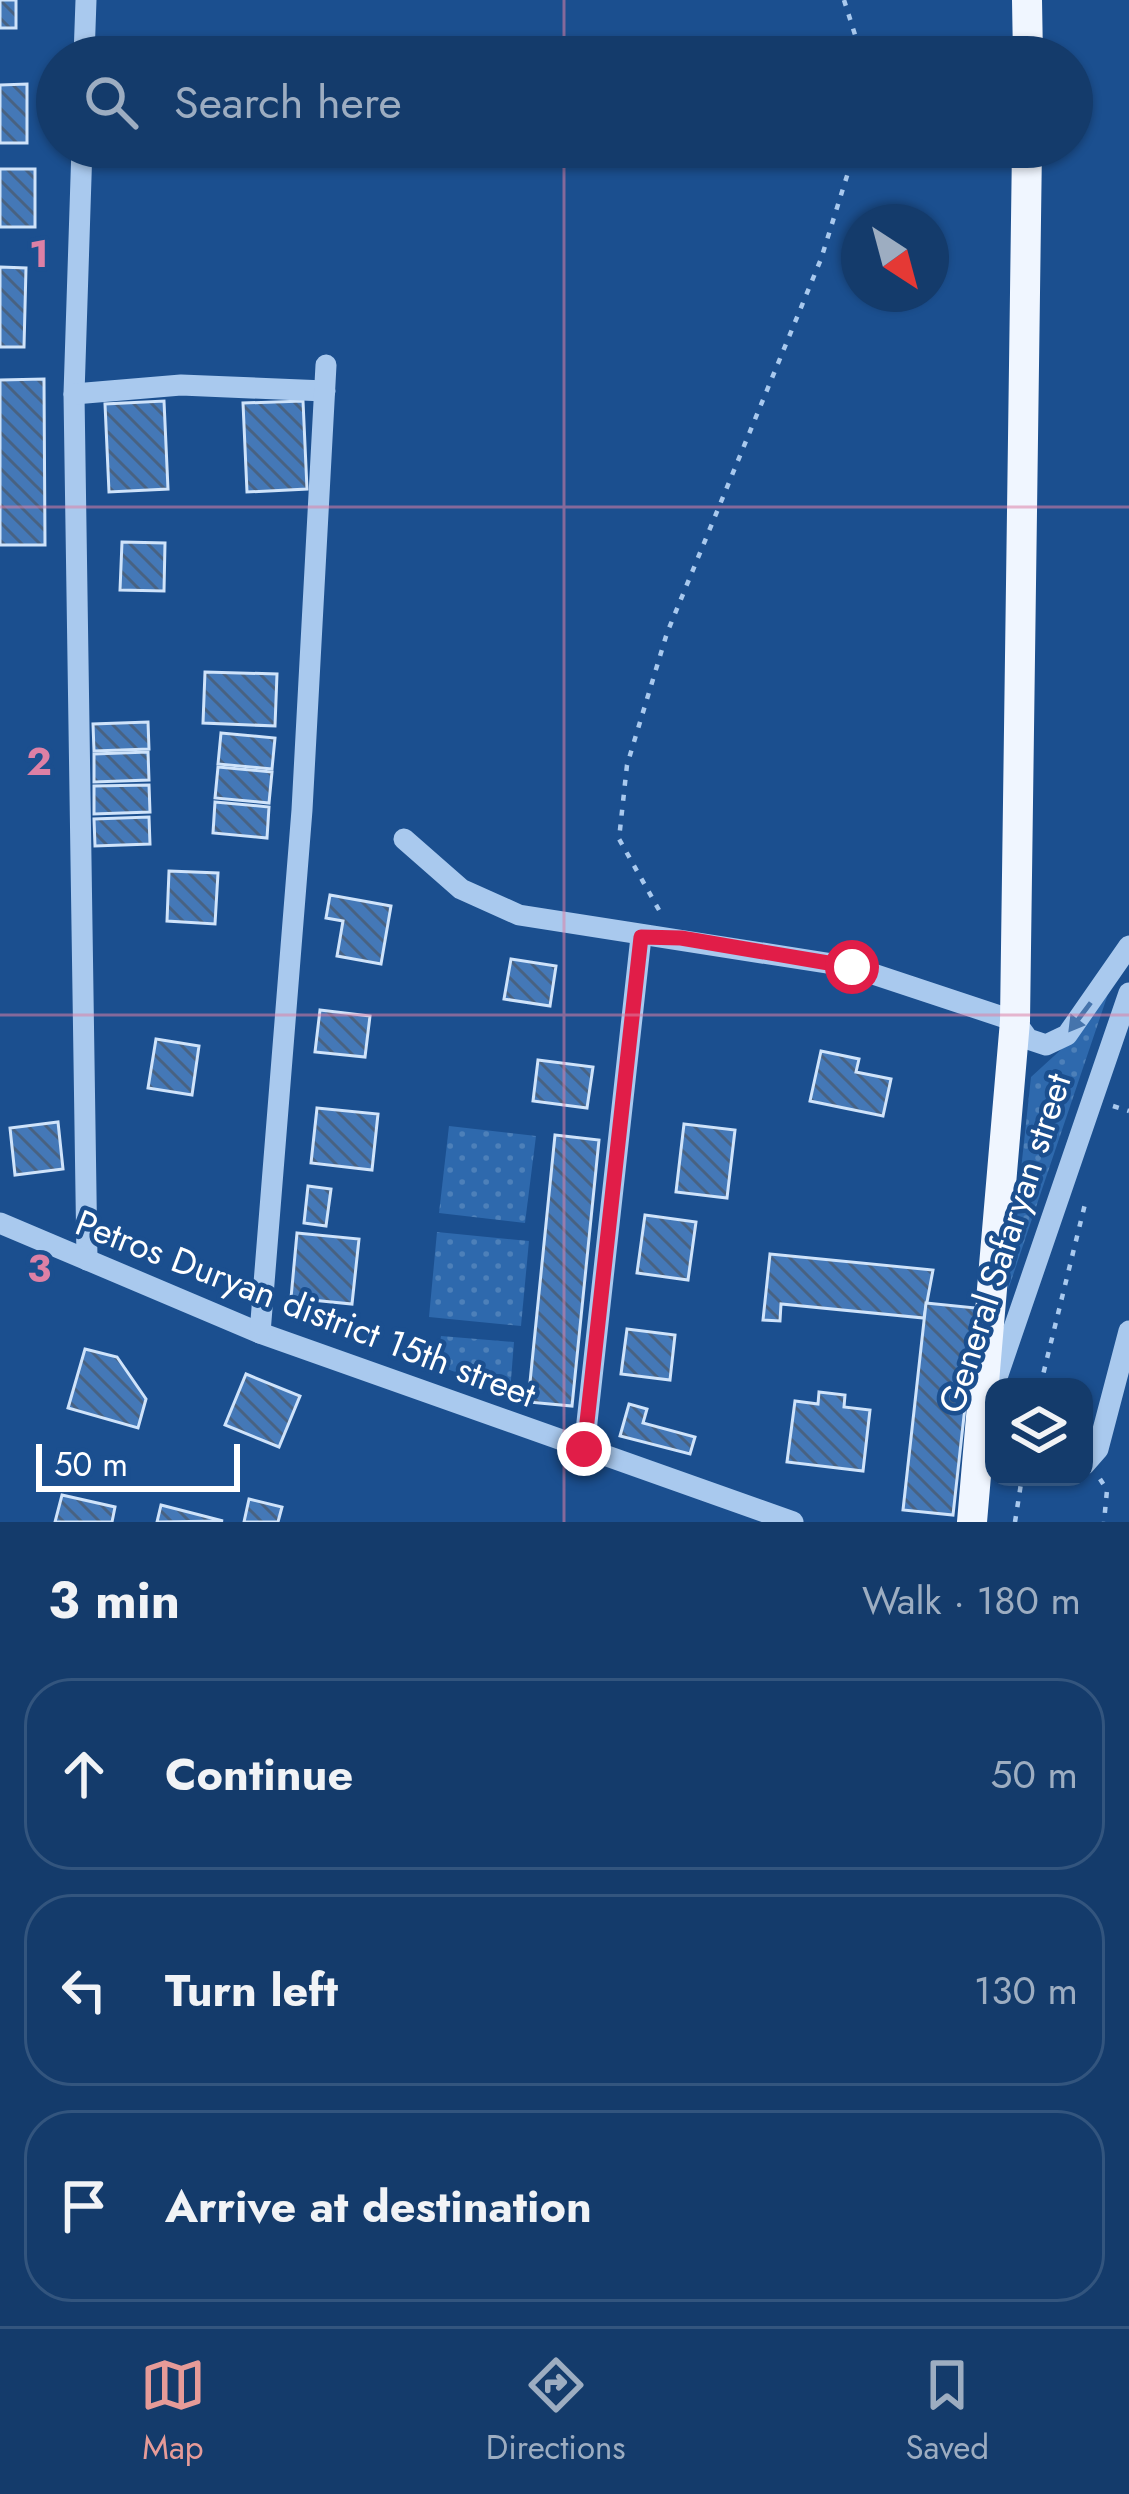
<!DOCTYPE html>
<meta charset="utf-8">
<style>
body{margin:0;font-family:Jost,sans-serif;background:#1d4271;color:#f1f3f6}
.controls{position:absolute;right:36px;bottom:36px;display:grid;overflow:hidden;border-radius:24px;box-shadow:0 3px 9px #0004}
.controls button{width:108px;height:108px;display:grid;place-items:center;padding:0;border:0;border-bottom:3px solid #33557e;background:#143b6b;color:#f1f3f6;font:60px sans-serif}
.compass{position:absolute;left:841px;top:204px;width:108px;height:108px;border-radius:50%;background:#143b6b;box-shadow:0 3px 9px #0004;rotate:144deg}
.scale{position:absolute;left:36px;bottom:30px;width:204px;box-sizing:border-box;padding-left:12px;border:6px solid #fff;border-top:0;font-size:33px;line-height:42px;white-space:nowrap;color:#fff;-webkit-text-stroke:9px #1b4f8f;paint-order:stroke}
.stop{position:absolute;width:36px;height:36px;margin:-27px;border:9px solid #e11d48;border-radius:50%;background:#fff}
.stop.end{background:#e11d48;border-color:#fff;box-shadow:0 3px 12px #0008}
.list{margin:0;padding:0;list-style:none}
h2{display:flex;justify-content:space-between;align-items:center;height:156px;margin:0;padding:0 48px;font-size:51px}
h2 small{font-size:39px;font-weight:400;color:#9dadc1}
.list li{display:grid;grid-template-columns:78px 1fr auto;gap:36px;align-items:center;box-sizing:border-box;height:192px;margin:0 24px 24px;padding:0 24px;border:3px solid #33557e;border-radius:48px}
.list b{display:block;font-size:45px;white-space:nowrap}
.list em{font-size:39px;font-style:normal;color:#9dadc1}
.icon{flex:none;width:66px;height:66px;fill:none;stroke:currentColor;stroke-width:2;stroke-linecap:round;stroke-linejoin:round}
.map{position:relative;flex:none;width:1129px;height:1522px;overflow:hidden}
.search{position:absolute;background:#143b6b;box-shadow:0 3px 9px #0004;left:36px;right:36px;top:36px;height:132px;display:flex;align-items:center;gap:30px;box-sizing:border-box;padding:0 42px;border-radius:66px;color:#9dadc1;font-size:45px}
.sheet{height:804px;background:#143b6b}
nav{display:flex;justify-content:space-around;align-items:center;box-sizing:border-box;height:168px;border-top:3px solid #33557e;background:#143b6b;font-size:33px;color:#9dadc1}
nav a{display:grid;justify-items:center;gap:6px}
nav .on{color:#e69b98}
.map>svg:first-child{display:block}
.grass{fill:url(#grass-dots)}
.building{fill:url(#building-back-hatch);stroke:#cfe3fa;stroke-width:3}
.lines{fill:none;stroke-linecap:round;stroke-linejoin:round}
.path{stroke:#a9c9ee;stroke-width:4.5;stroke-dasharray:6 9;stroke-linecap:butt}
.minor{stroke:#a9c9ee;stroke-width:21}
.major{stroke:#f0f6ff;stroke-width:30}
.oneway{fill:#4674ac}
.route{stroke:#e11d48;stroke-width:15}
.grid{fill:none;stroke:#dd80a5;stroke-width:3;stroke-opacity:0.55}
.labels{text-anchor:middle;stroke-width:9;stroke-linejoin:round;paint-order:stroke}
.street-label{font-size:36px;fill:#fff;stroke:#1b4f8f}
.grid-label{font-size:39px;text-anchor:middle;font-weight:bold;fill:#dd80a5;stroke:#1b4f8f;stroke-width:9;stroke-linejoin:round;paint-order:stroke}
</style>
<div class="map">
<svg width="1129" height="1522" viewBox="0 0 1129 1522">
<defs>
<pattern id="grass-dots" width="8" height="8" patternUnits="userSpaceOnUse" patternTransform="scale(3)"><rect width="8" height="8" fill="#2e69ad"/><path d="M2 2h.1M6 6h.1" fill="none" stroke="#4d80b9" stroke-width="1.8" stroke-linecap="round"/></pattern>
<pattern id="building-back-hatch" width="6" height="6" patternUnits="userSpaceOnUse" patternTransform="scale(3)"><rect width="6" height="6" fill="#4478b7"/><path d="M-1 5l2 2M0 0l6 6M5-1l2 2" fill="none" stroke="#486282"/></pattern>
</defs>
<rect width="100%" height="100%" fill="#1b4f8f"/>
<!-- grass -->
<g class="grass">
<path d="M 1110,988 L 1008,1290 L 1031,1077 L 1077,1035 Z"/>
<path d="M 449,1126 L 536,1136 L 525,1223 L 439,1213 Z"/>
<path d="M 437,1232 L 529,1241 L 521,1326 L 429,1317 Z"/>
<path d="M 441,1336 L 514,1342 L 510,1392 L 436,1365 Z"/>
</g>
<!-- building -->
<g class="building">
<rect x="0" y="0" width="16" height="28"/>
<path d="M 27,84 L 27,143 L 0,143 L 0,85 Z"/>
<rect x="0" y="169" width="35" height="58"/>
<path d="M 0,267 L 26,268 L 24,347 L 0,347 Z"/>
<path d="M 44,379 L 45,545 L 0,545 L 0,380 Z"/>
<path d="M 164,401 L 168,489 L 109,492 L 105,404 Z"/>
<path d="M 303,401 L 307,489 L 247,492 L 243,403 Z"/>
<path d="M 122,542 L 165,543 L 164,591 L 120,590 Z"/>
<path d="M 205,672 L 277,674 L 275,726 L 203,723 Z"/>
<path d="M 148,722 L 149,749 L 94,751 L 93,724 Z"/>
<path d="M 221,733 L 275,738 L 272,769 L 218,764 Z"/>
<path d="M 148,752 L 149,780 L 94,782 L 94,754 Z"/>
<path d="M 218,767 L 272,772 L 269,803 L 215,798 Z"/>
<path d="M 149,785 L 150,812 L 94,814 L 94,786 Z"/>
<path d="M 215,802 L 269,807 L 267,838 L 213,833 Z"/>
<path d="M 149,817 L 150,844 L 95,846 L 94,819 Z"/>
<path d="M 169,871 L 218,873 L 215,924 L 167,921 Z"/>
<path d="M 330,895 L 391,906 L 381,964 L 337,956 L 343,921 L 326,918 Z"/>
<path d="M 511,959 L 556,966 L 550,1006 L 504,999 Z"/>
<path d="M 320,1010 L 370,1016 L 365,1057 L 315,1052 Z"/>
<path d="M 156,1039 L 199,1046 L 192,1095 L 148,1088 Z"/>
<path d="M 821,1051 L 859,1059 L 856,1072 L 891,1079 L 883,1116 L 810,1101 Z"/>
<path d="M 538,1060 L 593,1067 L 587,1108 L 533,1101 Z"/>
<path d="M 317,1108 L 378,1114 L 372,1170 L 311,1163 Z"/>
<path d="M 58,1122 L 63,1169 L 15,1175 L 10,1128 Z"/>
<path d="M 684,1124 L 735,1130 L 727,1198 L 676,1192 Z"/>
<path d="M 555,1135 L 599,1140 L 572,1406 L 528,1402 Z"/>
<path d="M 308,1186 L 331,1189 L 326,1226 L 304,1223 Z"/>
<path d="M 645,1215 L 696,1222 L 688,1280 L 637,1273 Z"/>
<path d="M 297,1233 L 359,1239 L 352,1304 L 291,1298 Z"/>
<path d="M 770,1254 L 933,1270 L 924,1318 L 781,1304 L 780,1321 L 763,1320 Z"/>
<path d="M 926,1303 L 976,1308 L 953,1515 L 903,1510 Z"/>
<path d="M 627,1329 L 675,1335 L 670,1380 L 621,1374 Z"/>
<path d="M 85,1349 L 117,1357 L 146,1399 L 138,1428 L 68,1408 Z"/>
<path d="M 246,1374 L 300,1396 L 279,1447 L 225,1425 Z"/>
<path d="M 819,1392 L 845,1395 L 844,1407 L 870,1410 L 863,1471 L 787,1462 L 795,1401 L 818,1404 Z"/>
<path d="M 629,1404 L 647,1409 L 643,1423 L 695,1437 L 690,1454 L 620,1436 Z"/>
<path d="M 62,1495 L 115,1507 L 112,1522 L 55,1522 Z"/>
<path d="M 249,1499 L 282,1507 L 278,1522 L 244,1522 Z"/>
<path d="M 161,1505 L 223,1521 L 157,1522 Z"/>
</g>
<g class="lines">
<!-- path -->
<g class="path">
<path d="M 844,0 L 857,41 L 857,57"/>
<path d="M 659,910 L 619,839 L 627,765 L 667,633 L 821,259 L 856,147"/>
<path d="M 1113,1106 L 1129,1111"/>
<path d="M 1040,1387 L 1086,1200"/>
<path d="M 1100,1479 L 1107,1490 L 1104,1522"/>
<path d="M 1015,1522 L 1022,1477"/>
</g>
<!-- minor -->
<g class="minor">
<path d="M 84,57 L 86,0"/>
<path d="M 82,147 L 74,394 L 87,1260"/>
<path d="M 74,394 L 181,385 L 325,391"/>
<path d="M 404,839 L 461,889 L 519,915 L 852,967 L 1015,1021 L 1028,1039 L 1046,1045 L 1067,1035 L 1129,946"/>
<path d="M 0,1223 L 260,1333 L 793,1522"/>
<path d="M 260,1333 L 302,810 L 326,365"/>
<path d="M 993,1389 L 1129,993"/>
<path d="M 584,1449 L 641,937"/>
<path d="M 1084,1465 L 1098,1449 L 1129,1331"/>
</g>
<!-- major -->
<g class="major">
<path d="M 1027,0 L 1028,57"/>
<path d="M 972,1522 L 1015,1021 L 1027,147"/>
</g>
</g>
<!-- one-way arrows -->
<defs><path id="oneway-solid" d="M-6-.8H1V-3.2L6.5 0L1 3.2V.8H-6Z" transform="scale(3)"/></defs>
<use class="oneway" href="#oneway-solid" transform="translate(1080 1017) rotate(127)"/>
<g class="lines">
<!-- route -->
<path class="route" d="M 584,1449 L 641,937 L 681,938 L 852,967"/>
</g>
<!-- grid -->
<path class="grid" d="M 564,0 L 564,57M 564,147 L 564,1522M 0,507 L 1129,507M 0,1015 L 1129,1015"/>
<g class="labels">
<!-- street labels -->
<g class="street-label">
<text transform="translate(1004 1243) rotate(-72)" y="13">General Safaryan street</text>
<text transform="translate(306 1308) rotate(21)" y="13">Petros Duryan district 15th street</text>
</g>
</g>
<g class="grid-label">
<text x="39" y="267">1</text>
<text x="39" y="775">2</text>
<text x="39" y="1282">3</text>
</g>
</svg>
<div class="controls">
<button><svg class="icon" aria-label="layers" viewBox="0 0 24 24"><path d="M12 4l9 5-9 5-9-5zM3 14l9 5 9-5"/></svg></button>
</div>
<svg class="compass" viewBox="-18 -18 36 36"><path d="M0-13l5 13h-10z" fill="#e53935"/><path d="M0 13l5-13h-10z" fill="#9dadc1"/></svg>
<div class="scale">50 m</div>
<div class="stop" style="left:852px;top:967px"></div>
<div class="stop end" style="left:584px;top:1449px"></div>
<div class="search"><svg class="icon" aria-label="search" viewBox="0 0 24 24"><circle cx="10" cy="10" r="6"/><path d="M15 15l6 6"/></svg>Search here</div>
</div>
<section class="sheet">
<h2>3 min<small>Walk · 180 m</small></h2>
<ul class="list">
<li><svg class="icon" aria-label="ahead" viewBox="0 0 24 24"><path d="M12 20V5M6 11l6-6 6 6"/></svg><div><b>Continue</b></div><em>50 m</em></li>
<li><svg class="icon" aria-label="left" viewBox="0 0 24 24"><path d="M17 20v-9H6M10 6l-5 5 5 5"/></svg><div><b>Turn left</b></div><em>130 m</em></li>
<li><svg class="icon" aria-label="arrive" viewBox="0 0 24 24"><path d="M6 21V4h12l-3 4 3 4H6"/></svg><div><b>Arrive at destination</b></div></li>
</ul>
</section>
<nav>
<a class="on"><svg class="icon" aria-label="map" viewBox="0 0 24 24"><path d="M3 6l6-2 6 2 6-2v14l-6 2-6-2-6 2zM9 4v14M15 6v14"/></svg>Map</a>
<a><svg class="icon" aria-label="directions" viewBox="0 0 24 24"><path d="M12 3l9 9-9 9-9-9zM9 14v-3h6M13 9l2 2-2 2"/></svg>Directions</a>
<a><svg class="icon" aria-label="saved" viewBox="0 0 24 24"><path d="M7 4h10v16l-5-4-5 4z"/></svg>Saved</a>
</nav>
